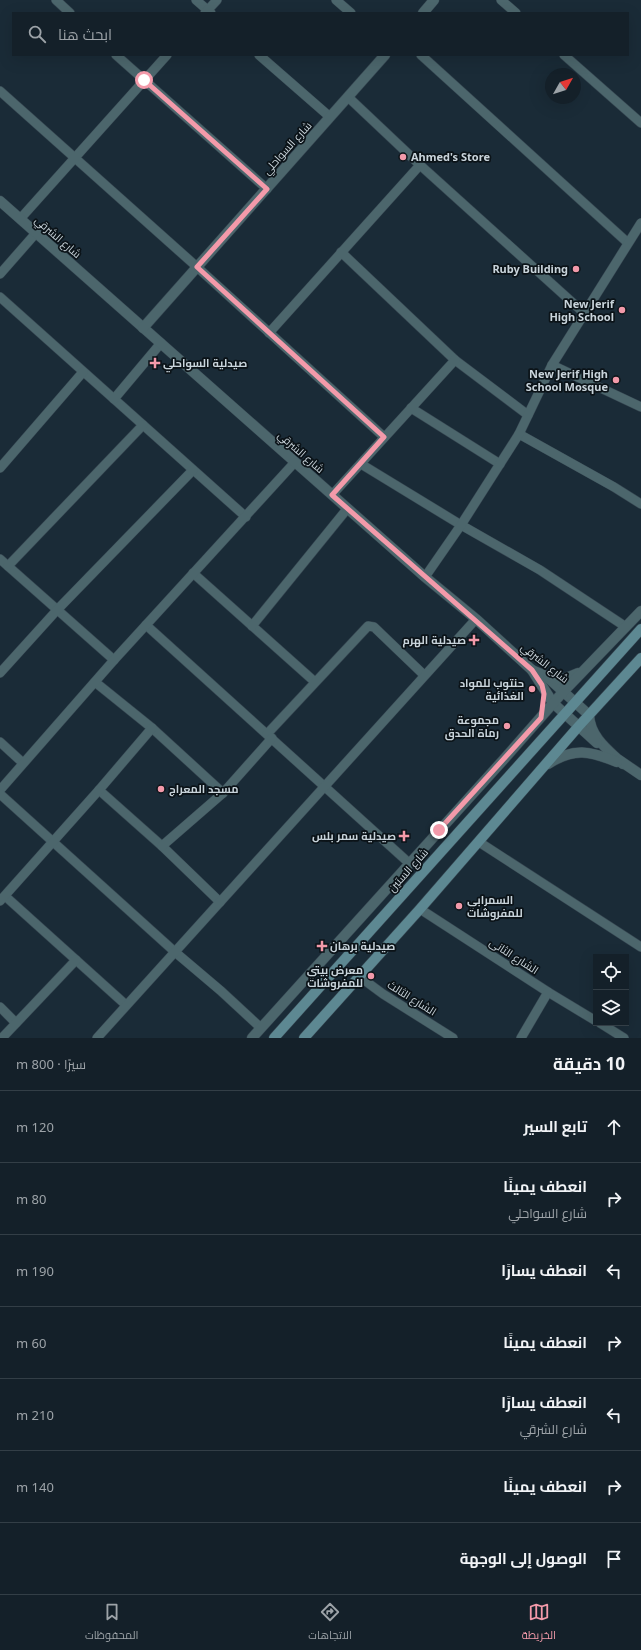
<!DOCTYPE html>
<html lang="ar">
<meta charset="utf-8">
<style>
body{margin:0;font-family:"Noto Sans",Cairo,sans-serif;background:#1d2831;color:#f1f3f6;direction:rtl}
.controls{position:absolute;right:12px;bottom:12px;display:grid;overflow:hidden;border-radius:0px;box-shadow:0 4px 16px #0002}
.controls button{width:36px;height:36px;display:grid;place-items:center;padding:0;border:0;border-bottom:1px solid #333e46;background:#142029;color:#f1f3f6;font:20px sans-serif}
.compass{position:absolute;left:545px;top:68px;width:36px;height:36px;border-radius:50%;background:#142029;box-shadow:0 4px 16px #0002;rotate:51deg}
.stop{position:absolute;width:12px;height:12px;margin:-9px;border:3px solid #f39aaa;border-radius:50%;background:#fff}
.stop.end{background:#f39aaa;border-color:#fff;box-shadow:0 1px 4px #0008}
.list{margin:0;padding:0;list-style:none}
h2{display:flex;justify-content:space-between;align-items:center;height:52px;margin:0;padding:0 16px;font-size:17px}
h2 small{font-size:13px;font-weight:400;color:#9da3a8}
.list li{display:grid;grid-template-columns:26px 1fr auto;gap:12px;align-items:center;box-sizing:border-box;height:72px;padding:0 16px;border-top:1px solid #333e46}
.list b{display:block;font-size:15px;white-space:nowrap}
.list p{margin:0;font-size:13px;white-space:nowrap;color:#9da3a8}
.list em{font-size:13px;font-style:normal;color:#9da3a8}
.icon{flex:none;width:22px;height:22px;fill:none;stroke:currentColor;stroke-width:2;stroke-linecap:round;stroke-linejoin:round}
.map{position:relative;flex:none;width:641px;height:1038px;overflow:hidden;direction:ltr}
.search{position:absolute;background:#142029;box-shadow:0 4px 16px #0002;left:12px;right:12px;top:12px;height:44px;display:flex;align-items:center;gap:10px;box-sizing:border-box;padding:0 14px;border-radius:0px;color:#9da3a8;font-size:15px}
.sheet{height:556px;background:#142029}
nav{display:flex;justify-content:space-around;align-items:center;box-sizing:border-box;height:56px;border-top:1px solid #333e46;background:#142029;font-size:11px;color:#9da3a8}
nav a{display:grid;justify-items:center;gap:2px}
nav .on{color:#f39aaa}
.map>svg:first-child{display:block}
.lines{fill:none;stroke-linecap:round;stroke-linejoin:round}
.minor-casing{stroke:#364651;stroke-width:10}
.tertiary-casing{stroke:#364651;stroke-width:11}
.secondary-casing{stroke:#364651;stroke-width:11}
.minor{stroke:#4c666c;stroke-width:9}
.tertiary{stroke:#4c666c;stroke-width:10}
.secondary{stroke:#5d8892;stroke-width:10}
.route{stroke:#f39aaa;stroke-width:5}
.poi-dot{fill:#f39aaa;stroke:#0b1318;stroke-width:1.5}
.labels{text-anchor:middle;stroke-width:3.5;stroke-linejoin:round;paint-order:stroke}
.street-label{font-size:11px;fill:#c9d4db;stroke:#0b1318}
.poi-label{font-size:11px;font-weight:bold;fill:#c9d4db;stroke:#0b1318;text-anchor:end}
</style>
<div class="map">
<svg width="641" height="1038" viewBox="0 0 641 1038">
<rect width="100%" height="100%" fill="#1a2b37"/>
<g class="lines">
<!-- minor casing -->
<g class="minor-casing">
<g id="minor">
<path d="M 56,0 L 70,13"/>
<path d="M 196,0 L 211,13"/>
<path d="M 336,0 L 351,13"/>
<path d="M 501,0 L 516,13"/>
<path d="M 205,13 L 217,0"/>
<path d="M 116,55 L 267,189"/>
<path d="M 259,55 L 330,117"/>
<path d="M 421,55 L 628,243"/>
<path d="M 564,55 L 641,123"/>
<path d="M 0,91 L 197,267 L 384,437"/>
<path d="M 348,97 L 420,165 L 584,313"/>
<path d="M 20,219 L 167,55"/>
<path d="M 341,252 L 455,360 L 528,415"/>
<path d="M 0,274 L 36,233"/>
<path d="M 0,297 L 246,517"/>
<path d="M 269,333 L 420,165"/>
<path d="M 552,365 L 641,407"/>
<path d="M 114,399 L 161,343"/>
<path d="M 411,408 L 500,464"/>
<path d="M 519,434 L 614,487 L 641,504"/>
<path d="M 361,464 L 461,525 L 540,570 L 626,627"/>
<path d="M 0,468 L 83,372"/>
<path d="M 332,495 L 455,360"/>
<path d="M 0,559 L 114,660"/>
<path d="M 8,566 L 143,425"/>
<path d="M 193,573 L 315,682"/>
<path d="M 425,577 L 461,525 L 519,434 L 552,365 L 641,223"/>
<path d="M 146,625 L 409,863"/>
<path d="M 252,626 L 347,509"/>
<path d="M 0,673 L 57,610 L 193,470"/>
<path d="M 95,682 L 152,728 L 223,793"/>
<path d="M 267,734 L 368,626 L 374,627 L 424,675"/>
<path d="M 0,742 L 23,763"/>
<path d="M 0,790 L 114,660 L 295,462"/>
<path d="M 99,790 L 162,846 L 220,902"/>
<path d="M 0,794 L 175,952 L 221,991 L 261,1028"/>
<path d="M 479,842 L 641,947"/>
<path d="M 162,846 L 223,793 L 272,738"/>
<path d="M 5,896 L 126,1005"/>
<path d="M 0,901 L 99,790 L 152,728"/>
<path d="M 420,909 L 548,992 L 596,1021"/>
<path d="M 360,977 L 383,994 L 453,1038"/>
<path d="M 0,1007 L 16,1023"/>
<path d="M 600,1023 L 624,1038"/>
<path d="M 2,1038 L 76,960"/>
<path d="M 97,1038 L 476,619"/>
<path d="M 521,1038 L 548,992"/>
</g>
</g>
<!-- tertiary casing -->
<g class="tertiary-casing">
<g id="tertiary">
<path d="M 423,13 L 434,0"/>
<path d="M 0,201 L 425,577 L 476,619 L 532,670 L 546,676 L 589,715 C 590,737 608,750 623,764"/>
<path d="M 143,328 L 385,55"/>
<path d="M 532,670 L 553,703 L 597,743"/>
<path d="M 548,677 C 560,682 566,678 578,673"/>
<path d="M 619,760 L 641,775"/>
<path d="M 548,764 C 574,747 590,751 617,762"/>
<path d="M 252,1038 L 505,758 L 563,692 L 641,611"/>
</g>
</g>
<!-- secondary casing -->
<g class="secondary-casing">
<g id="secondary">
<path d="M 274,1038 L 641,629"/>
<path d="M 304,1038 L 420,909 L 578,727 L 641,658"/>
</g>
</g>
<!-- minor -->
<use href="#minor" class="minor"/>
<!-- tertiary -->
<use href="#tertiary" class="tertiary"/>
<!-- secondary -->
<use href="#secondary" class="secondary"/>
</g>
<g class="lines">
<!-- route -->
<path class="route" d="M 144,80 L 267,189 L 197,267 L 384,437 L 332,495 L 532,670 L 542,685 L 544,694 L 541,718 L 439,830"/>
</g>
<!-- markers -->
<g class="poi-dot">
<circle cx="403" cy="157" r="4"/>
<circle cx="576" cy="269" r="4"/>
<circle cx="622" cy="310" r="4"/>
<path d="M153 357h4v4h4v4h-4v4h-4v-4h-4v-4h4z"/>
<circle cx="616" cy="380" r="4"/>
<path d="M472 634h4v4h4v4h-4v4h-4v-4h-4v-4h4z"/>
<circle cx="532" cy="689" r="4"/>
<circle cx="507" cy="726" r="4"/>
<circle cx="161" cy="789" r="4"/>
<path d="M402 830h4v4h4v4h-4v4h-4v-4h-4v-4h4z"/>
<circle cx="459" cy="906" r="4"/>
<path d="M320 940h4v4h4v4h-4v4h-4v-4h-4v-4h4z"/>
<circle cx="371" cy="976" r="4"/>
</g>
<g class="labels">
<!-- street labels -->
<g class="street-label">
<text transform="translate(287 148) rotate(-48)" y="4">شارع السواحلي</text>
<text transform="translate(58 237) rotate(41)" y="4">شارع الشرقي</text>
<text transform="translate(301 452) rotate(41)" y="4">شارع الشرقي</text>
<text transform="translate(545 663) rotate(38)" y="4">شارع الشرقي</text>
<text transform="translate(408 870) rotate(-48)" y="4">شارع الستين</text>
<text transform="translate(514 956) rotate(33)" y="4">الشارع الثانى</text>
<text transform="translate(412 998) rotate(32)" y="4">الشارع الثالث</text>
</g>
<!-- poi labels -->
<g class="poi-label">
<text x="411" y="161" text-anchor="start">Ahmed's Store</text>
<text x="568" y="273">Ruby Building</text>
<text x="614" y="308">New Jerif<tspan x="614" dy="13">High School</tspan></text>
<text x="163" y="367" text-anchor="start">صيدلية السواحلي</text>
<text x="608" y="378">New Jerif High<tspan x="608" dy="13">School Mosque</tspan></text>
<text x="466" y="644">صيدلية الهرم</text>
<text x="524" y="687">حنتوب للمواد<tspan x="524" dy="13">الغذائية</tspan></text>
<text x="499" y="724">مجموعة<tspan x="499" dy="13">رماة الحدق</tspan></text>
<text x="169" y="793" text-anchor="start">مسجد المعراج</text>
<text x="396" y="840">صيدلية سمر بلس</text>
<text x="467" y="904" text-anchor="start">السمرابي<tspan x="467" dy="13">للمفروشات</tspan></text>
<text x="330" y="950" text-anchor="start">صيدلية برهان</text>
<text x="363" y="974">معرض بيتي<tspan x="363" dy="13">للمفروشات</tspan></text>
</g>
</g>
</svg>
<div class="controls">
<button><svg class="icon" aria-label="locate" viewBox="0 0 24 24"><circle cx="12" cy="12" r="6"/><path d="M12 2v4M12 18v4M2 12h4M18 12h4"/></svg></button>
<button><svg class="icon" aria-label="layers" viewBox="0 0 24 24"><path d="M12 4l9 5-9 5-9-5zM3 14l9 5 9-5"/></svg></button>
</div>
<svg class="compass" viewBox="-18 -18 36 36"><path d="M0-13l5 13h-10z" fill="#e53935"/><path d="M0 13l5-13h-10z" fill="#9da3a8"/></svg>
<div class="stop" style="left:144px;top:80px"></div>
<div class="stop end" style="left:439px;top:830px"></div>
<div class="search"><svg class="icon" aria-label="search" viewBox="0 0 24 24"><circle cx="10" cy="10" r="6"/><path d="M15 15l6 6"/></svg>ابحث هنا</div>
</div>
<section class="sheet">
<h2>10 دقيقة<small>سيرًا · 800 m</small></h2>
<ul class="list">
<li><svg class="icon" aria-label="ahead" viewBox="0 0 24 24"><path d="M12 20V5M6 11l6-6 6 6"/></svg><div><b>تابع السير</b></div><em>120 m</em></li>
<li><svg class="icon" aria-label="right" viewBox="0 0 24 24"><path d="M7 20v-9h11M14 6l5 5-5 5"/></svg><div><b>انعطف يمينًا</b><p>شارع السواحلي</p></div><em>80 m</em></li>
<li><svg class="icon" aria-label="left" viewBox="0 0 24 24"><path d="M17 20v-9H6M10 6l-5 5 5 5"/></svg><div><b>انعطف يسارًا</b></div><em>190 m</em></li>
<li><svg class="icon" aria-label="right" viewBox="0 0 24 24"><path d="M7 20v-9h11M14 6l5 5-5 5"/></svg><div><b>انعطف يمينًا</b></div><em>60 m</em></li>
<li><svg class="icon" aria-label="left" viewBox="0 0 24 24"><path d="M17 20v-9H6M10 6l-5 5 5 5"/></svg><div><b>انعطف يسارًا</b><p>شارع الشرقي</p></div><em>210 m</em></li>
<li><svg class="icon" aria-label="right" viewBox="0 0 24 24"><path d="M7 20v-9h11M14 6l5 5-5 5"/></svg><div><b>انعطف يمينًا</b></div><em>140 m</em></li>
<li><svg class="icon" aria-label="arrive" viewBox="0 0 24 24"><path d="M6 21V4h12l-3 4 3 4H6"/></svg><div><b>الوصول إلى الوجهة</b></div></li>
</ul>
</section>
<nav>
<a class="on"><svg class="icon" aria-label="map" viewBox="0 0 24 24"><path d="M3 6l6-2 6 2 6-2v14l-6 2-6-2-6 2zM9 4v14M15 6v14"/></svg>الخريطة</a>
<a><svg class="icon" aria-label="directions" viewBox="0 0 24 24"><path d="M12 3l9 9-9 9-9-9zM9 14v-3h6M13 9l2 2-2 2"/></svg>الاتجاهات</a>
<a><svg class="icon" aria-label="saved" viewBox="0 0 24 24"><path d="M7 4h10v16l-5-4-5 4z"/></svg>المحفوظات</a>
</nav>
